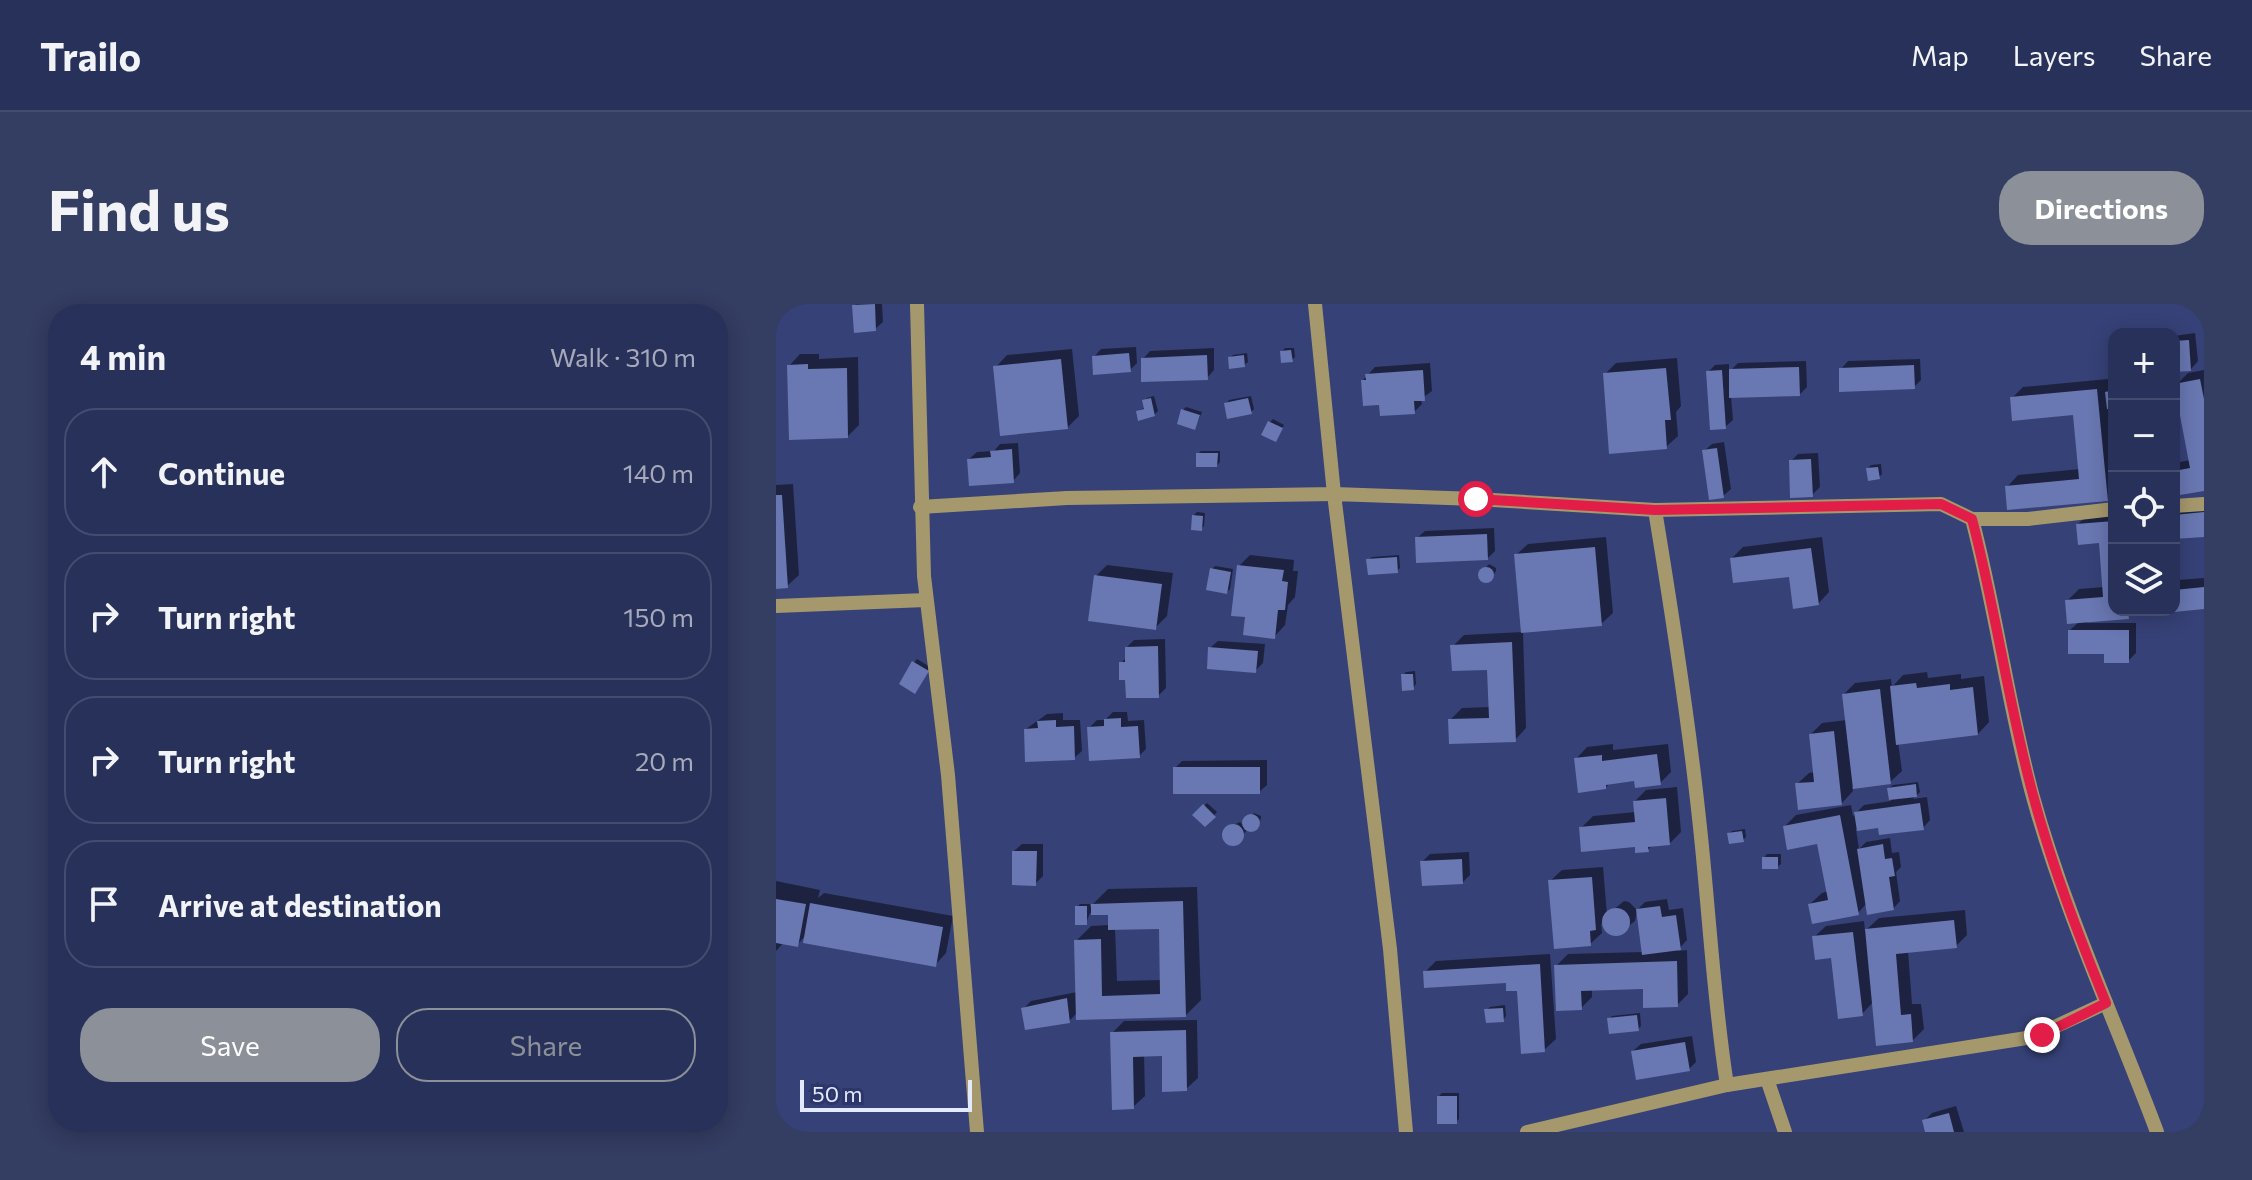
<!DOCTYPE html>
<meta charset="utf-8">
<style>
body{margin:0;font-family:Commissioner,sans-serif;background:#343d62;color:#f1f3f6}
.controls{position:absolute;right:24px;top:24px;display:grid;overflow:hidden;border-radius:16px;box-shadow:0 4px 20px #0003}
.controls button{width:72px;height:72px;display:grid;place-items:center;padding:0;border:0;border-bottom:2px solid #444c6f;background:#283159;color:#f1f3f6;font:40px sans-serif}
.scale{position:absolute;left:24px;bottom:20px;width:172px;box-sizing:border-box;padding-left:8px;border:4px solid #e4eafd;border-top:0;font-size:22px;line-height:28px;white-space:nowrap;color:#e4eafd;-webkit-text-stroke:6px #2c366b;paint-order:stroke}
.stop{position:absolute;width:24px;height:24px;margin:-18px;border:6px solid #e11d48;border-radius:50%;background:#fff}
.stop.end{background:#e11d48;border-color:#fff;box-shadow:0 2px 8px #0008}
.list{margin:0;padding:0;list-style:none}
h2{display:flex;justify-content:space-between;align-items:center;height:104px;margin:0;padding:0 32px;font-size:34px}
h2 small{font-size:26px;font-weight:400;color:#a5a9ba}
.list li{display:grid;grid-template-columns:52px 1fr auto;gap:24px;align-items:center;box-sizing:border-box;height:128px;margin:0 16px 16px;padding:0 16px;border:2px solid #444c6f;border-radius:32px}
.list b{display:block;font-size:30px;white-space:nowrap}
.list em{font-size:26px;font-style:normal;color:#a5a9ba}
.actions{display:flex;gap:16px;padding:24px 32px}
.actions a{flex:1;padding:18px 0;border:2px solid #8c9099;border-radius:32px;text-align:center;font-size:28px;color:#8c9099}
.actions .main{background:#8c9099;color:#fff}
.icon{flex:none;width:44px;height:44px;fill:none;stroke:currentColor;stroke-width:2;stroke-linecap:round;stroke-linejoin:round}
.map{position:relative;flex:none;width:1428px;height:828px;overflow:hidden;border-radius:32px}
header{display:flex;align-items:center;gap:48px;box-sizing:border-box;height:112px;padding:0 40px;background:#283159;border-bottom:2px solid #444c6f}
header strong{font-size:38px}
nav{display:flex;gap:44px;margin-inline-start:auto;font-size:28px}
.intro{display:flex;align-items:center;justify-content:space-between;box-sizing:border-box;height:192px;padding:0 48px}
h1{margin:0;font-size:56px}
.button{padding:20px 36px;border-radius:32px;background:#8c9099;color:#fff;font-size:28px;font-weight:700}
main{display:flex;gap:48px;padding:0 48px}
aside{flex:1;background:#283159;border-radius:32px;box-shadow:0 4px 20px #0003}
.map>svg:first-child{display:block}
.shadow{fill:#0007;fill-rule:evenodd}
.building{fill:#6977b2}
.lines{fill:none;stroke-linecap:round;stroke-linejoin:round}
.minor{stroke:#a6986d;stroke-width:14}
.route{stroke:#e11d48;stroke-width:10}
</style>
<header>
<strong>Trailo</strong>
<nav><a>Map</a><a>Layers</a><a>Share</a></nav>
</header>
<div class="intro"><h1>Find us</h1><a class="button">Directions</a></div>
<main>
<aside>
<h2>4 min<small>Walk · 310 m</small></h2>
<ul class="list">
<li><svg class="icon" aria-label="ahead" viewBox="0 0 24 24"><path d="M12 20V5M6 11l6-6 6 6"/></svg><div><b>Continue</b></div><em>140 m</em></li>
<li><svg class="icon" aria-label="right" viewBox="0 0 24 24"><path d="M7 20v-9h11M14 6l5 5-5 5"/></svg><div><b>Turn right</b></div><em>150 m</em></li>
<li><svg class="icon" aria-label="right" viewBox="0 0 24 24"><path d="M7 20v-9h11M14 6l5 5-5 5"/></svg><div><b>Turn right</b></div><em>20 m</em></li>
<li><svg class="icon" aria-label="arrive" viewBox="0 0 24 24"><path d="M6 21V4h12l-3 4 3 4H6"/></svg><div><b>Arrive at destination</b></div></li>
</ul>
<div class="actions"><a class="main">Save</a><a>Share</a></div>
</aside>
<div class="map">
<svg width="1428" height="828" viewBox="0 0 1428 828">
<rect width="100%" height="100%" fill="#364177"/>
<!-- shadow -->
<g class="shadow">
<path d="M 79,0 L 106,0 L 107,18 L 99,25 Z"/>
<path d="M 1419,29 L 1422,57 L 1415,65 L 1398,66 L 1398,32 Z"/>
<path d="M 360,43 L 361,59 L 354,66 L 318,53 L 325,45 Z"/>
<path d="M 438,44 L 438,66 L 431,74 L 367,55 L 374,47 Z"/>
<path d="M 509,44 L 518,44 L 519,53 L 516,56 L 506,48 Z"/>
<path d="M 296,45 L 303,112 L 291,124 L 220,63 L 231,51 Z"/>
<path d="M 471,49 L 472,58 L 468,61 L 454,54 L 457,51 Z"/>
<path d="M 24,50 L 43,50 L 43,55 L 82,53 L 83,121 L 72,132 L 13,62 Z"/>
<path d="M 901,54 L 905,102 L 900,108 L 902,132 L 890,143 L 829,70 L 840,59 Z"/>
<path d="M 1144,55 L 1145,76 L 1138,83 L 1065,65 L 1072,57 Z"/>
<path d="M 1030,57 L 1031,83 L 1024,90 L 955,92 L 957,116 L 949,123 L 932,68 L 939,61 L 953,60 L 953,68 L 962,59 Z"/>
<path d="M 654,59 L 656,87 L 645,95 L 646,100 L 638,108 L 605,99 L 587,76 L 599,63 Z"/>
<path d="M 1428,66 L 1428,185 L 1398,190 L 1398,159 L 1415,156 L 1400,81 L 1412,69 Z"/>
<path d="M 1332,75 L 1333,87 L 1338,82 L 1338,103 L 1335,103 L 1338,187 L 1331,195 L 1231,183 L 1242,171 L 1304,165 L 1299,109 L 1236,94 L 1247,83 Z"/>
<path d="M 378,92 L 382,107 L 378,111 L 362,107 L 370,103 L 368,97 L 371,94 Z"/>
<path d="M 475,92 L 478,105 L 475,108 L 450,100 L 453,96 Z"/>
<path d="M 410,103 L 426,108 L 419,124 L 407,106 Z"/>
<path d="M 497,115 L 508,121 L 500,136 L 493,119 Z"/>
<path d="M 948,138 L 955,185 L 947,192 L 928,147 L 936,140 Z"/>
<path d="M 242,139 L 244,169 L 237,177 L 193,155 L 201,148 L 218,147 L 224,140 Z"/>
<path d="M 425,147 L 444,147 L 444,158 L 441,161 L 422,150 Z"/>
<path d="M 1042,149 L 1044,183 L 1036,191 L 1015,157 L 1022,150 Z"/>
<path d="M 1105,160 L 1106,170 L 1103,173 L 1092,164 L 1095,161 Z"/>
<path d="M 17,180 L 23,271 L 11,282 L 0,283 L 0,181 Z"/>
<path d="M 1428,198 L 1428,231 L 1398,233 L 1398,201 Z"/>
<path d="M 1338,207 L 1338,306 L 1358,306 L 1352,313 L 1311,316 L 1311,319 L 1360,319 L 1360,349 L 1352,357 L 1330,348 L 1294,326 L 1304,317 L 1292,296 L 1303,285 L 1328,283 L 1325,237 L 1302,220 L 1314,209 Z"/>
<path d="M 421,208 L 429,209 L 428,222 L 425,225 L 418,211 Z"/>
<path d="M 718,224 L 719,247 L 712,254 L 641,234 L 649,227 Z"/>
<path d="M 830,233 L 837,309 L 825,320 L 740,251 L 752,240 Z"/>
<path d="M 1046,233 L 1053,288 L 1042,300 L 1015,271 L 956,254 L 967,243 Z"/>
<path d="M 474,251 L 518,256 L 517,267 L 522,267 L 519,293 L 512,301 L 509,321 L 498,333 L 471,312 L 463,262 Z"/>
<path d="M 623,251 L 624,264 L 621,267 L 592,256 L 596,253 Z"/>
<path d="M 713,260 L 720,264 L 720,267 L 715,275 L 707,276 L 704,270 Z"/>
<path d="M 331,261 L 397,269 L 391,312 L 379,324 L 320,272 Z"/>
<path d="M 439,262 L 457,265 L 454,285 L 451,288 L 436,265 Z"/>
<path d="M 1428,274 L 1428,303 L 1398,306 L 1398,280 L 1402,276 Z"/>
<path d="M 747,328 L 750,424 L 739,436 L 674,416 L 686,404 L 715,403 L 713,364 L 677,342 L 688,331 Z"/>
<path d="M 389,335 L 390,384 L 382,392 L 351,374 L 345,359 L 351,353 L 351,343 L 358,336 Z"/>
<path d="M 442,337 L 489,340 L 487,359 L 479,367 L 434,344 Z"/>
<path d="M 141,355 L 154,363 L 142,384 L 138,359 Z"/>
<path d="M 639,367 L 640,380 L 637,384 L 627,371 L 630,368 Z"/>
<path d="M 1151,368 L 1152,374 L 1185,370 L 1185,375 L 1208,372 L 1213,418 L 1202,430 L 1122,438 L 1126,467 L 1114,478 L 1076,483 L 1077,487 L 1066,499 L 1021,480 L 1033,469 L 1039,468 L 1035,430 L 1046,419 L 1071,416 L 1068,390 L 1079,379 L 1115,375 L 1116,383 L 1127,371 Z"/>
<path d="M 337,408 L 351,408 L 352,417 L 368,416 L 370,445 L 363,452 L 313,424 L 321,416 L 329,416 Z"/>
<path d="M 287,409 L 287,416 L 304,416 L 306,447 L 298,454 L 250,425 L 271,410 Z"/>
<path d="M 837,440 L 837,446 L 892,440 L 895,468 L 884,479 L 860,475 L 835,478 L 830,483 L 800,455 L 811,443 Z"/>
<path d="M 491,456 L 491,481 L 483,488 L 399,464 L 406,457 Z"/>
<path d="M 1142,478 L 1144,488 L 1137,495 L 1151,493 L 1154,516 L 1147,524 L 1104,522 L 1080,525 L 1083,545 L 1090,538 L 1114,534 L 1116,549 L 1123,548 L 1125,563 L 1120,568 L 1124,597 L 1117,605 L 1091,599 L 1082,609 L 1034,600 L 1046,589 L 1052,587 L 1043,538 L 1009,522 L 1020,511 L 1075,501 L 1077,512 L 1088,501 L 1115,497 L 1113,484 L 1117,481 Z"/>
<path d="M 901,483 L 905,528 L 894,539 L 877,540 L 872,546 L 805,524 L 817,512 L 860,508 L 859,497 L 870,486 Z"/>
<path d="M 431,499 L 441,508 L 429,521 L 419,511 Z"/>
<path d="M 478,509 L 485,512 L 484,520 L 471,526 L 460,540 L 451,537 L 448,528 L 451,524 L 464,518 L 467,521 Z"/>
<path d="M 969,525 L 970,533 L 967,536 L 953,530 L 956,527 Z"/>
<path d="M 246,540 L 267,540 L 267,572 L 259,580 L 238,547 Z"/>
<path d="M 693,548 L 694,571 L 687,578 L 646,558 L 654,550 Z"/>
<path d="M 991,550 L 1005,550 L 1005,560 L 1001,563 L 988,554 Z"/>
<path d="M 827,563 L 831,611 L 848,597 L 853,598 L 861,606 L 859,617 L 841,631 L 836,630 L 825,619 L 826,629 L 814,640 L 774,577 L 786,566 Z"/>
<path d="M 0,577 L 44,586 L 42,594 L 48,589 L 177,612 L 170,649 L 159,661 L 30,631 L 21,641 L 8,638 L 0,647 Z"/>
<path d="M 421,583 L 425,696 L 410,711 L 302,708 L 293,717 L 248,704 L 255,697 L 301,688 L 300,637 L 315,622 L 334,621 L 334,609 L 314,609 L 310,619 L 301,603 L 304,600 L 314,600 L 314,603 L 332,585 ZM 385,623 L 386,676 L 341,677 L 339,624 Z"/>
<path d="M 891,595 L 893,606 L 907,604 L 911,636 L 901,647 L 911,646 L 912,690 L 901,701 L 869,683 L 816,684 L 816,693 L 805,704 L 780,662 L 792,650 L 867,648 L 861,606 L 869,598 Z"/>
<path d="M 1189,606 L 1191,631 L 1180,642 L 1132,647 L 1136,700 L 1145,700 L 1148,725 L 1137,736 L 1098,697 L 1086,710 L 1057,652 L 1038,633 L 1050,622 L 1088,617 L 1089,627 L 1103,614 Z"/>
<path d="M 774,650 L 780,735 L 768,746 L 743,684 L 732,677 L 649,668 L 660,657 Z"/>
<path d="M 729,701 L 730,712 L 727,716 L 710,706 L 714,703 Z"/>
<path d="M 864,709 L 865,722 L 862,725 L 833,715 L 836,712 Z"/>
<path d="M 421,716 L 422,774 L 410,785 L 388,750 L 368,751 L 369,792 L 357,803 L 336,729 L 348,717 Z"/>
<path d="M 916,732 L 920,758 L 913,765 L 857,747 L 865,740 Z"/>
<path d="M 666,789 L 683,789 L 683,815 L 680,818 L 663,792 Z"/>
<path d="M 1180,802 L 1188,828 L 1152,828 L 1148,817 L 1156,809 Z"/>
</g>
<!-- building -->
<g class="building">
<path d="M 99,0 L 100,27 L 78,29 L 76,1 Z"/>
<path d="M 1413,36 L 1415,67 L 1398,68 L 1398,37 Z"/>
<path d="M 515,46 L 517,58 L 505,59 L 504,47 Z"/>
<path d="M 353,49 L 355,68 L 317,71 L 316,52 Z"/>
<path d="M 431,51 L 432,76 L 365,78 L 365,54 Z"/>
<path d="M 468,51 L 469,63 L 453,65 L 452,53 Z"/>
<path d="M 285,55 L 292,125 L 224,132 L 217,62 Z"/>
<path d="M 32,60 L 32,65 L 71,64 L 72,134 L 13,136 L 11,61 Z"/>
<path d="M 1138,61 L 1139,85 L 1063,88 L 1063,64 Z"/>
<path d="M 1023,63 L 1024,92 L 953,94 L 953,65 Z"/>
<path d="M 890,64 L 895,116 L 889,116 L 891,145 L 833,150 L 827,69 Z"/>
<path d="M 647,66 L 649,97 L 638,97 L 639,110 L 604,112 L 603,101 L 587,102 L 585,76 L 590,76 L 589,70 Z"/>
<path d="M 946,66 L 950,125 L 934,126 L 930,67 Z"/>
<path d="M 1424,75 L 1428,95 L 1428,187 L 1398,192 L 1398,167 L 1414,164 L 1398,80 Z"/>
<path d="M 1321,85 L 1332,197 L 1231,206 L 1229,182 L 1303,175 L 1297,111 L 1236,117 L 1234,93 Z"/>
<path d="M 1338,86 L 1338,105 L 1331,105 L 1329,88 Z"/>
<path d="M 375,94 L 379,112 L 362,117 L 360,107 L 368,105 L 366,96 Z"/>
<path d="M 472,94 L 476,110 L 451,115 L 448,99 Z"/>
<path d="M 405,105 L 424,111 L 419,126 L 401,120 Z"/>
<path d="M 492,117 L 507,124 L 500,138 L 485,131 Z"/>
<path d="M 941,144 L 948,194 L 933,196 L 926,146 Z"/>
<path d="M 236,145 L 238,179 L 193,182 L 191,155 L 215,153 L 214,147 Z"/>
<path d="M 420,149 L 442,149 L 441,163 L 420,163 Z"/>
<path d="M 1035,155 L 1037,193 L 1014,194 L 1013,156 Z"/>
<path d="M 1102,163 L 1104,175 L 1092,177 L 1090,164 Z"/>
<path d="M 0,191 L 6,191 L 12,284 L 0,285 Z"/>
<path d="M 1428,208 L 1428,233 L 1398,235 L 1398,211 Z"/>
<path d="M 416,211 L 427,212 L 426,227 L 415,226 Z"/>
<path d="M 1338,217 L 1338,306 L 1352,306 L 1353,315 L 1291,320 L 1289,296 L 1327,293 L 1323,239 L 1302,241 L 1300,220 Z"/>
<path d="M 711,230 L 712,256 L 640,259 L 639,233 Z"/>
<path d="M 819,243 L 826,322 L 745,329 L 738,250 Z"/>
<path d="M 1035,244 L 1043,301 L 1017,305 L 1013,273 L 957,279 L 954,254 Z"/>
<path d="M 621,253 L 622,269 L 592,271 L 590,255 Z"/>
<path d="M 461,261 L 508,266 L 506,277 L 512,278 L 509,306 L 502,306 L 499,335 L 467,331 L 469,313 L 455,312 Z"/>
<circle cx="710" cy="271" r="8"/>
<path d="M 434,264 L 455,268 L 451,290 L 430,286 Z"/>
<path d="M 318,271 L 386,280 L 380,326 L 312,317 Z"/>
<path d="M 1428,283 L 1428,305 L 1398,308 L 1398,286 Z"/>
<path d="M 1292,326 L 1353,326 L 1353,359 L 1328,359 L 1328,350 L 1292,350 Z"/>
<path d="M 736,338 L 740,438 L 673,440 L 672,415 L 713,414 L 711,366 L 676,367 L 674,341 Z"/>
<path d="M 382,342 L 383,394 L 350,394 L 349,376 L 343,376 L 343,358 L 349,358 L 349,343 Z"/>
<path d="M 432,343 L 482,347 L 480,369 L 431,365 Z"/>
<path d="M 136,357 L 153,367 L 139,390 L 123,380 Z"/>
<path d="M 625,370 L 637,370 L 638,386 L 626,387 Z"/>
<path d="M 1140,379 L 1141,384 L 1174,380 L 1174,386 L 1197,383 L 1202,431 L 1120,441 L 1114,382 Z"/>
<path d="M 1104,385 L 1115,480 L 1077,485 L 1066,390 Z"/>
<path d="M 345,414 L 345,423 L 362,422 L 364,454 L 313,457 L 311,423 L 328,422 L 328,415 Z"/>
<path d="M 280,416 L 280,423 L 298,422 L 299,456 L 249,458 L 248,425 L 262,424 L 261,417 Z"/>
<path d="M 1058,427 L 1066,501 L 1022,506 L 1019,479 L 1038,478 L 1033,430 Z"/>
<path d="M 881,450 L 885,481 L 859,484 L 858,477 L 830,481 L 830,485 L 802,489 L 798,454 L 826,451 L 826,457 Z"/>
<rect x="397" y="463" width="87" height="27"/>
<path d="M 1140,480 L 1141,493 L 1113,496 L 1111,484 Z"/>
<path d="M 890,494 L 894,541 L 872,543 L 873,548 L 859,549 L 859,543 L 805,548 L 803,523 L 859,518 L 857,497 Z"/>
<path d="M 1144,499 L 1148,526 L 1103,531 L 1102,524 L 1081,527 L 1078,508 Z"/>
<path d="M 427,500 L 440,513 L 429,523 L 416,511 Z"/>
<circle cx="475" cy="519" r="9"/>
<path d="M 1064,511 L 1083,611 L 1036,620 L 1032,600 L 1052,596 L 1041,540 L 1011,546 L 1007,522 Z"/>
<circle cx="457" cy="531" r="11"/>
<path d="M 966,527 L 968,538 L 953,540 L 951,529 Z"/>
<path d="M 1107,540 L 1109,555 L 1116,554 L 1119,572 L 1113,573 L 1118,606 L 1091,611 L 1081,545 Z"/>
<path d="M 236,547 L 261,547 L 260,582 L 236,581 Z"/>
<rect x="986" y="553" width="16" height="12"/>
<path d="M 686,555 L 687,580 L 646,582 L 644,557 Z"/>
<path d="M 816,573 L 820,626 L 814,627 L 815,642 L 778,645 L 772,576 Z"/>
<path d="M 0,595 L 30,600 L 22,643 L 0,639 Z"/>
<path d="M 407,597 L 410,713 L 300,716 L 298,636 L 325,635 L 326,692 L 384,690 L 383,625 L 332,626 L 332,611 L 315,611 L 315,600 Z"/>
<path d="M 34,599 L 167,623 L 160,663 L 27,639 Z"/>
<rect x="299" y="602" width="12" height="19"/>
<path d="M 884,602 L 886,613 L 900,611 L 905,646 L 866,651 L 860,605 Z"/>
<circle cx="840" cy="618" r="14"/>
<path d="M 1178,616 L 1181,644 L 1120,650 L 1125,711 L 1135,710 L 1137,738 L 1100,742 L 1089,625 Z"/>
<path d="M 1077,628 L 1087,712 L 1062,715 L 1055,654 L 1039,656 L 1036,632 Z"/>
<path d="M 901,657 L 902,703 L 867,704 L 867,685 L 805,687 L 806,706 L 780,707 L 778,661 Z"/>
<path d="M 764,660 L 769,748 L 745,750 L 741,687 L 730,687 L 730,679 L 648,684 L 647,667 Z"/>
<path d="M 291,694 L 294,719 L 249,726 L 245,704 Z"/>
<path d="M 727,704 L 728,718 L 710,719 L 708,705 Z"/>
<path d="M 861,711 L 863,727 L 833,730 L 831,714 Z"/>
<path d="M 410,726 L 411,787 L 386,788 L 386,752 L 357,753 L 358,805 L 336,806 L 334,728 Z"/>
<path d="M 909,738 L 914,767 L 860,776 L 855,747 Z"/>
<rect x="661" y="792" width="20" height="28"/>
<path d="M 1173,809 L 1178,828 L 1149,828 L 1146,816 Z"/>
</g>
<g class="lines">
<!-- minor -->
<g class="minor">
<path d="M 141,0 L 148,272 L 172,471 L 201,828"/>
<path d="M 1398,202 L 1428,200"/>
<path d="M 144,203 L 291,194 L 558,190 L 539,0"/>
<path d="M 879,206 C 896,309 912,411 923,514 C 933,603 937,693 951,781"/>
<path d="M 1196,215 C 1220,306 1232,401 1257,493 C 1289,608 1339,716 1381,828"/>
<path d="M 0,302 L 150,296"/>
<path d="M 991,775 L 1009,828"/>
<path d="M 630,828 L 614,645 L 558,190 L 700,195 L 879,206 L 1165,200 L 1196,215 L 1252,215 L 1338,205"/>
<path d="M 751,828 L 951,781 L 1257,733 L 1330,699"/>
</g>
</g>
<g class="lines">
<!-- route -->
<path class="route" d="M 700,195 L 879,206 L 1165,200 L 1196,215 C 1220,306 1232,399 1257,491 C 1276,562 1302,630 1330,699 L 1266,731"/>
</g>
</svg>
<div class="controls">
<button>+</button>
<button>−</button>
<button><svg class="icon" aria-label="locate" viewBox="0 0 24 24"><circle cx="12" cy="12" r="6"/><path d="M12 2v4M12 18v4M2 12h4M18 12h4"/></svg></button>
<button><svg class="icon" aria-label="layers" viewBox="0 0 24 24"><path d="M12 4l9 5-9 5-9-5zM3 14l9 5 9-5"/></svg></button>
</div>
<div class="scale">50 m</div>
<div class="stop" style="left:700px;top:195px"></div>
<div class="stop end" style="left:1266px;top:731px"></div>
</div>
</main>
